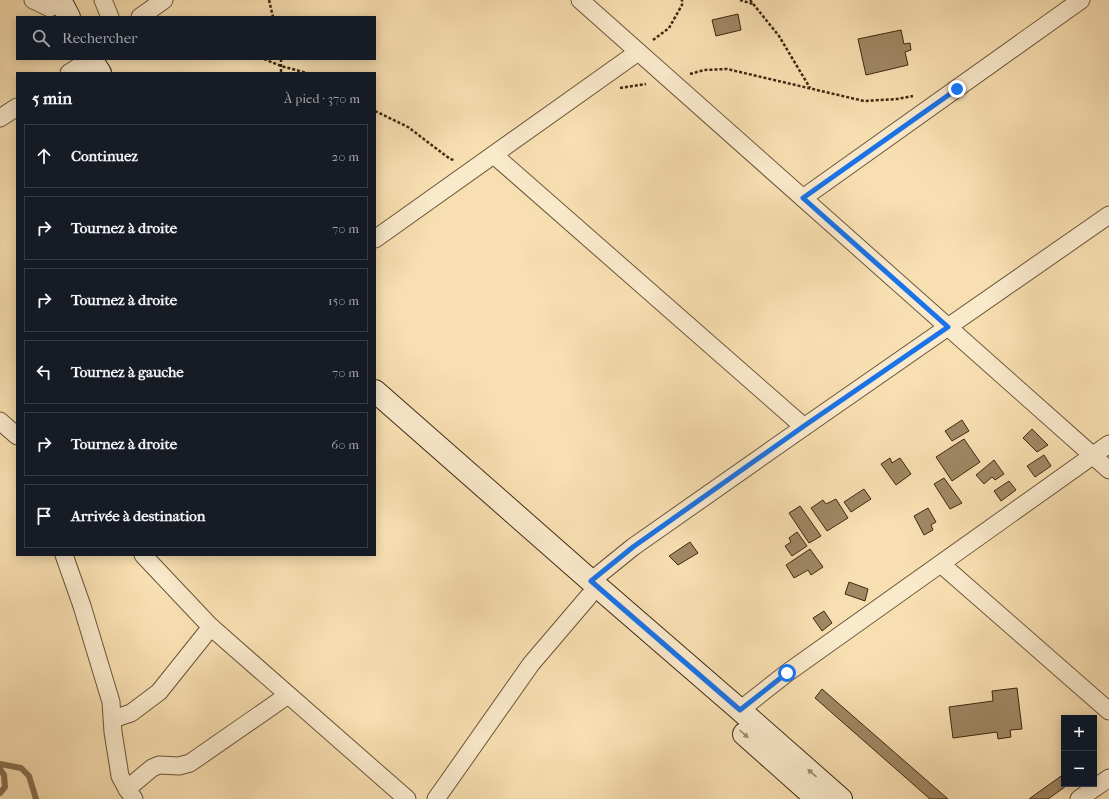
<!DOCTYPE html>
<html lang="fr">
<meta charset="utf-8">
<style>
body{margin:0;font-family:"IM FELL French Canon",serif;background:#242831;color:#f1f3f6}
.controls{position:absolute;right:12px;bottom:12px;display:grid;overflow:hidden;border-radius:0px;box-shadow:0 2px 10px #0003}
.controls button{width:36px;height:36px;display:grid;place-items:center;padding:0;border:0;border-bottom:1px solid #363941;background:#171b24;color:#f1f3f6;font:20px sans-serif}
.stop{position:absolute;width:12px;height:12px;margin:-9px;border:3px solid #1a73e8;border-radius:50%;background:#fff}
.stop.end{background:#1a73e8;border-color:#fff;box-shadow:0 1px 4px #0008}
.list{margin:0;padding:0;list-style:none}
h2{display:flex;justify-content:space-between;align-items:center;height:52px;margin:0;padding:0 16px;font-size:17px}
h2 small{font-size:13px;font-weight:400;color:#9ea1a6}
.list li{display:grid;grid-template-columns:26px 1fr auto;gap:12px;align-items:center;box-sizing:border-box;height:64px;margin:0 8px 8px;padding:0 8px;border:1px solid #363941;border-radius:0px}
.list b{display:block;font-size:15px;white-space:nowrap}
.list em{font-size:13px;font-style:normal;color:#9ea1a6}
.icon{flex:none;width:22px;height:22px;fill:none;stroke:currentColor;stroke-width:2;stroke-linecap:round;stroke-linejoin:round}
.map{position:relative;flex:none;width:1109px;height:799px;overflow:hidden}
.search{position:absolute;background:#171b24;box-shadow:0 2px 10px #0003;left:16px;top:16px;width:360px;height:44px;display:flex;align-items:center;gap:10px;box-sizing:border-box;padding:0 14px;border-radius:0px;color:#9ea1a6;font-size:15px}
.panel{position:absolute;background:#171b24;box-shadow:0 2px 10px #0003;left:16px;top:72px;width:360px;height:484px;border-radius:0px}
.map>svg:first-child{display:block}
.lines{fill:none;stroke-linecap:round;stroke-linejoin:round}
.stream{stroke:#887151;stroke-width:6}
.building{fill:#9f8864;stroke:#3e2911}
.street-casing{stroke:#6c5639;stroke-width:19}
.secondary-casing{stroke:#3e2911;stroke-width:24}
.path{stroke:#3e2911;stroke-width:2.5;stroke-dasharray:3 2;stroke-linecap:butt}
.street{stroke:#faeacc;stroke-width:17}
.secondary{stroke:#faeacc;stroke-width:22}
.oneway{fill:#9c8a6e}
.route{stroke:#1a73e8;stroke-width:5}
</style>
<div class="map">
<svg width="1109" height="799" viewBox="0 0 1109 799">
<rect width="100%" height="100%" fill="#f8dfb1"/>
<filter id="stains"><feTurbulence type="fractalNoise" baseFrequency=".005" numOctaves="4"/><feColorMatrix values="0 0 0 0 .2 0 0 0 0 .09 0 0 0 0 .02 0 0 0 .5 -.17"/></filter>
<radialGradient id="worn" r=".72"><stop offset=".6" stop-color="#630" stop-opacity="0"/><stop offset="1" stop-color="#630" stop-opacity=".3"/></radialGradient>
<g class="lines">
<!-- stream -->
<g class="stream">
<path d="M 0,764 L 21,768 L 29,776 L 36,799"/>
<path d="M 0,769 L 4,775 L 5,787 L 0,793"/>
</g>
</g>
<!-- building -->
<g class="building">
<path d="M 738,14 L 741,30 L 716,36 L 712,20 Z"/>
<path d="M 901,30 L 904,44 L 910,43 L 911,50 L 905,52 L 908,65 L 866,75 L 858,39 Z"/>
<path d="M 962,420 L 969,431 L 952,441 L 945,431 Z"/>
<path d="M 1032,429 L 1048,445 L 1037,452 L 1023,438 Z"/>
<path d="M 964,439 L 980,462 L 952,481 L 936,457 Z"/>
<path d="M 1044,455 L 1051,466 L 1035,477 L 1027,466 Z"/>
<path d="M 890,458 L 892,463 L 900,458 L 911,474 L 896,485 L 881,464 Z"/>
<path d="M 994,460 L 1004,474 L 995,480 L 992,477 L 984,484 L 976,475 Z"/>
<path d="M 944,478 L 962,503 L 950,509 L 934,484 Z"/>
<path d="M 1009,481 L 1016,490 L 1001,501 L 994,491 Z"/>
<path d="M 864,489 L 871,499 L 851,512 L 844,502 Z"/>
<path d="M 836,499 L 848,518 L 827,531 L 811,508 L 823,500 L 826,504 Z"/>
<path d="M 800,506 L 821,536 L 809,543 L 789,513 Z"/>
<path d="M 928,508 L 936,522 L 931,525 L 933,530 L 924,535 L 914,516 Z"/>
<path d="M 797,532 L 807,546 L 792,556 L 785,546 L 791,542 L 789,538 Z"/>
<path d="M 690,542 L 698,553 L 678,565 L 669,556 Z"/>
<path d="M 810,549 L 823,567 L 811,575 L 808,570 L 794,578 L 786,565 Z"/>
<path d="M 849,582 L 868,589 L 865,601 L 845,594 Z"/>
<path d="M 824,611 L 832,623 L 822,631 L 813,618 Z"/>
<path d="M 1017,688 L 1022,729 L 1010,730 L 1011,737 L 998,739 L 997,732 L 953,738 L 949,707 L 993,701 L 992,691 Z"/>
<path d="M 822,689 L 948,799 L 930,799 L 815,698 Z"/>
<path d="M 1064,774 L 1064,784 L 1069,784 L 1048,799 L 1029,799 Z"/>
</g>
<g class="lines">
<!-- street casing -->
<g class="street-casing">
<g id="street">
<path d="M 33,0 L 50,8"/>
<path d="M 103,0 L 110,17"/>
<path d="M 580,0 L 1109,470"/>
<path d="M 140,17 L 164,0"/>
<path d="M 69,73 L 80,66 L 87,59"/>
<path d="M 0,118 L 17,107"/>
<path d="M 494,155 L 804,427"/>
<path d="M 803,198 L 1081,0"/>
<path d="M 375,239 L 638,52"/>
<path d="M 0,421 L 17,436"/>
<path d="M 64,555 L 82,606 L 111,702 L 113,732 L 120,776 L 127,789 L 134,799"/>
<path d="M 143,555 L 211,627 L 407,799"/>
<path d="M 941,564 L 1109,711"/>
<path d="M 591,581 L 633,547 L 804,427 L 1109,215"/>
<path d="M 740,710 L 787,673 L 1109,444"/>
<path d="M 113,719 L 131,713 L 159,692 L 211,627"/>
<path d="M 127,789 L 152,768 L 159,765 L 179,766 L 190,763 L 288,695"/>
<path d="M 436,799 L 531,664 L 589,596"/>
<path d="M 1079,799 L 1109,778"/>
</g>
</g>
<!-- secondary casing -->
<g class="secondary-casing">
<g id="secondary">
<path d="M 60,0 L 69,17"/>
<path d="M 91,59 L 100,73"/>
<path d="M 375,391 L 591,581 L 740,710 L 841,799"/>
<path d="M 744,734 L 817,799"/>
</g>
</g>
<!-- path -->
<g class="path">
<path d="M 269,0 L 273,17"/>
<path d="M 740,0 L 753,4"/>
<path d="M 750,0 L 779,36 L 810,88"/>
<path d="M 653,40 L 669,28 L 682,5 L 682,0"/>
<path d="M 264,59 L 281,66 L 307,73"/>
<path d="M 281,59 L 281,73"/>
<path d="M 690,74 L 704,70 L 727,69 L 864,101 L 897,99 L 913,96"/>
<path d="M 620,88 L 646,84"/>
<path d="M 375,111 L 408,127 L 450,159 L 454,160"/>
</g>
<!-- street -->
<use href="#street" class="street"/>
<!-- secondary -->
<use href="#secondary" class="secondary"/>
</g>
<!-- one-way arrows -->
<defs><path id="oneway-solid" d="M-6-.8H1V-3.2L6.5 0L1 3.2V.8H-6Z"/></defs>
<g class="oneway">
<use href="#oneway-solid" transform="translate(744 734) rotate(42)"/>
<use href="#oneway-solid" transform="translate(812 773) rotate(-139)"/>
</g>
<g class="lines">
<!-- route -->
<path class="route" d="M 787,673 L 740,710 L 591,581 L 633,547 L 804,426 L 948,327 L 803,198 L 957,89"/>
</g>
<rect width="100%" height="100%" filter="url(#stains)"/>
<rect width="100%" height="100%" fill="url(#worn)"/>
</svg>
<div class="controls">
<button>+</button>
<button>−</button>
</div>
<div class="stop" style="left:787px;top:673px"></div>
<div class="stop end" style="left:957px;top:89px"></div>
<div class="search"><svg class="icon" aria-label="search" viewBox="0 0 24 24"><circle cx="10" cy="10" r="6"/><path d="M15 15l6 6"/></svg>Rechercher</div>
<section class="panel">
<h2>5 min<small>À pied · 370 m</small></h2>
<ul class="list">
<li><svg class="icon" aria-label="ahead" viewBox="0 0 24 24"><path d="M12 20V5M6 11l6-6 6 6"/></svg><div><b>Continuez</b></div><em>20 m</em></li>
<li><svg class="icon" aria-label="right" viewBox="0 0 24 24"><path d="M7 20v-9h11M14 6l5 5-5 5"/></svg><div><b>Tournez à droite</b></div><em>70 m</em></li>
<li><svg class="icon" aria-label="right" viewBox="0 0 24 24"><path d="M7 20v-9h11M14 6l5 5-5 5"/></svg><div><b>Tournez à droite</b></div><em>150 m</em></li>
<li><svg class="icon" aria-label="left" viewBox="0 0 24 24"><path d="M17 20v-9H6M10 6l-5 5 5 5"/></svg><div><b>Tournez à gauche</b></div><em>70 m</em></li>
<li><svg class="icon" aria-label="right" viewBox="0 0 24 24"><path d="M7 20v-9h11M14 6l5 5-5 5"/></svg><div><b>Tournez à droite</b></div><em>60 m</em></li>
<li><svg class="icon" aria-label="arrive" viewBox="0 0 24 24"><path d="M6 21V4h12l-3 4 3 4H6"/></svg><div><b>Arrivée à destination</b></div></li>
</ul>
</section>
</div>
